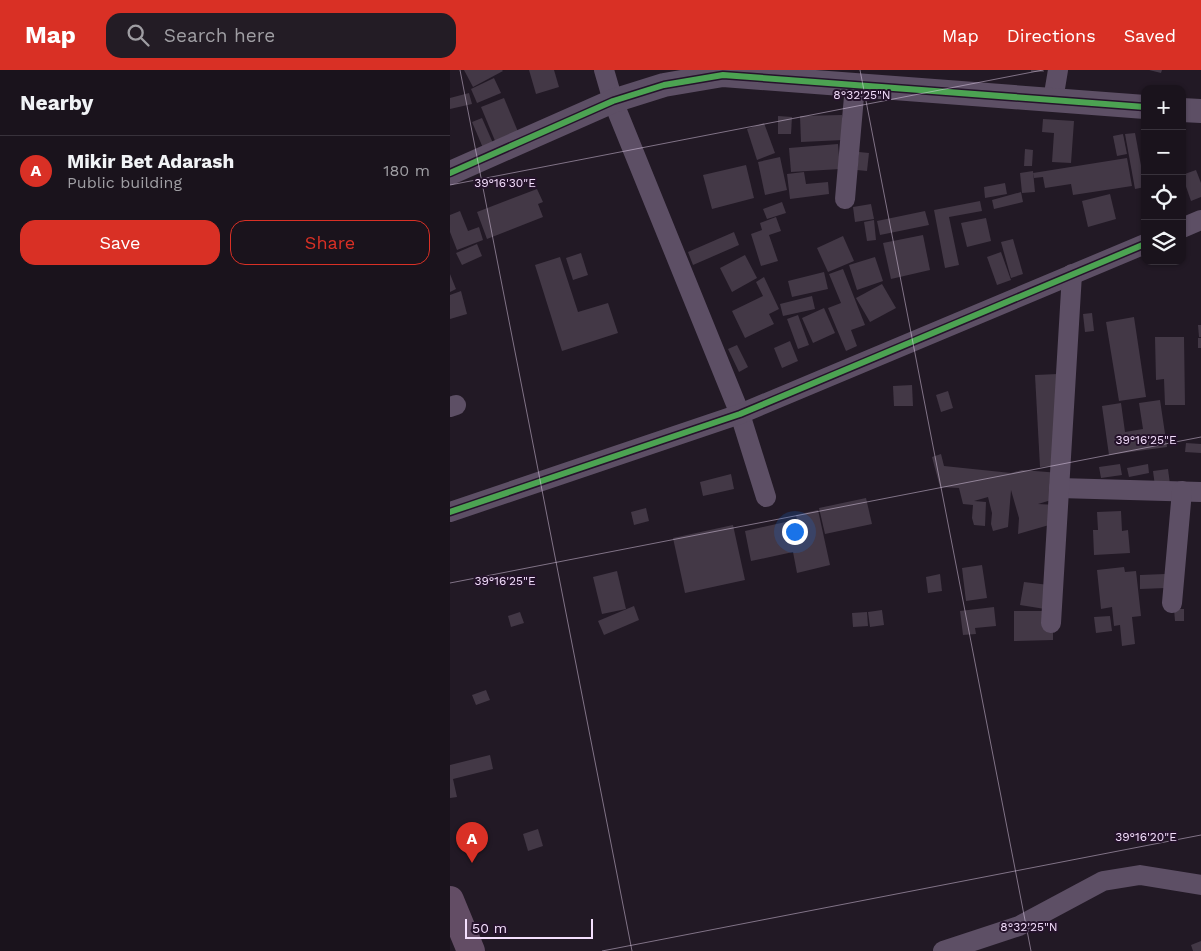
<!DOCTYPE html>
<meta charset="utf-8">
<style>
body{margin:0;font-family:"Work Sans",sans-serif;background:#231c25;color:#f1f3f6}
.controls{position:absolute;right:15px;top:15px;display:grid;overflow:hidden;border-radius:10px;box-shadow:0 1px 4px #0004}
.controls button{width:45px;height:45px;display:grid;place-items:center;padding:0;border:0;border-bottom:1px solid #38323b;background:#1a131c;color:#f1f3f6;font:25px sans-serif}
.scale{position:absolute;left:15px;bottom:12px;width:128px;box-sizing:border-box;padding-left:5px;border:2px solid #f4dffd;border-top:0;font-size:14px;line-height:18px;white-space:nowrap;color:#f4dffd;-webkit-text-stroke:4px #25132b;paint-order:stroke}
.you{position:absolute;left:344px;top:461px;width:18px;height:18px;margin:-12px;border:4px solid #fff;border-radius:50%;background:#1a73e8;box-shadow:0 0 0 8px #1a73e833}
.badge{display:grid;place-items:center;width:32px;height:32px;border-radius:50%;background:#d93025;color:#fff;font-size:16px;font-weight:700}
.pin{position:absolute;translate:-50% -41px;filter:drop-shadow(0 1px 2px #0008)}
.pin::after{content:'';position:absolute;top:26px;width:18px;height:15px;background:inherit;clip-path:polygon(0 0,100% 0,50% 100%)}
.list{margin:0;padding:0;list-style:none}
h2{display:flex;justify-content:space-between;align-items:center;height:65px;margin:0;padding:0 20px;font-size:21px}
h2 small{font-size:16px;font-weight:400;color:#9f9ea3}
.list li{display:grid;grid-template-columns:32px 1fr auto;gap:15px;align-items:center;box-sizing:border-box;height:70px;padding:0 20px;border-top:1px solid #38323b}
.list b{display:block;font-size:19px;white-space:nowrap}
.list p{margin:0;font-size:16px;white-space:nowrap;color:#9f9ea3}
.list em{font-size:16px;font-style:normal;color:#9f9ea3}
.actions{display:flex;gap:10px;padding:15px 20px}
.actions a{flex:1;padding:11px 0;border:1px solid #d93025;border-radius:15px;text-align:center;font-size:18px;color:#d93025}
.actions .main{background:#d93025;color:#fff}
.icon{flex:none;width:28px;height:28px;fill:none;stroke:currentColor;stroke-width:2;stroke-linecap:round;stroke-linejoin:round}
.map{position:relative;flex:none;width:751px;height:881px;overflow:hidden}
header{display:flex;align-items:center;gap:30px;box-sizing:border-box;height:70px;padding:0 25px;background:#d93025;color:#fff}
header strong{font-size:24px}
nav{display:flex;gap:28px;margin-inline-start:auto;font-size:18px}
.search{width:350px;height:45px;background:#231c25;display:flex;align-items:center;gap:12px;box-sizing:border-box;padding:0 18px;border-radius:15px;color:#9f9ea3;font-size:19px}
main{display:flex}
aside{flex:1;background:#1a131c}
.map>svg:first-child{display:block}
.building{fill:#433846}
.lines{fill:none;stroke-linecap:round;stroke-linejoin:round}
.minor{stroke:#5d4f65;stroke-width:20}
.tertiary{stroke:#5d4f65;stroke-width:24}
.primary{stroke:#634d65;stroke-width:28}
.cycleway-casing{stroke:#25132b;stroke-width:9}
.cycleway{stroke:#4ca352;stroke-width:6}
.ticks{fill:none;stroke:#f4dffd;stroke-width:1;stroke-opacity:0.45}
.ticks-label{font-size:12px;text-anchor:middle;fill:#f4dffd;stroke:#25132b;stroke-width:4;stroke-linejoin:round;paint-order:stroke}
</style>
<header>
<strong>Map</strong>
<div class="search"><svg class="icon" aria-label="search" viewBox="0 0 24 24"><circle cx="10" cy="10" r="6"/><path d="M15 15l6 6"/></svg>Search here</div>
<nav><a>Map</a><a>Directions</a><a>Saved</a></nav>
</header>
<main>
<aside>
<h2>Nearby<small></small></h2>
<ul class="list">
<li><span class="badge">A</span><div><b>Mikir Bet Adarash</b><p>Public building</p></div><em>180 m</em></li>
</ul>
<div class="actions"><a class="main">Save</a><a>Share</a></div>
</aside>
<div class="map">
<svg width="751" height="881" viewBox="0 0 751 881">
<rect width="100%" height="100%" fill="#221925"/>
<!-- building -->
<g class="building">
<path d="M 14,0 L 52,0 L 53,1 L 23,17 Z"/>
<path d="M 79,0 L 104,0 L 109,17 L 86,24 Z"/>
<rect x="581" y="0" width="13" height="2"/>
<path d="M 699,0 L 712,0 L 711,3 Z"/>
<path d="M 44,8 L 51,23 L 27,33 L 21,19 Z"/>
<path d="M 19,23 L 22,34 L 0,39 L 0,28 Z"/>
<path d="M 54,28 L 71,69 L 48,78 L 31,37 Z"/>
<path d="M 392,45 L 393,70 L 351,72 L 350,46 Z"/>
<path d="M 328,46 L 342,47 L 341,64 L 328,64 Z"/>
<path d="M 32,48 L 46,80 L 36,85 L 22,52 Z"/>
<path d="M 593,49 L 624,51 L 621,93 L 602,92 L 604,63 L 592,62 Z"/>
<path d="M 314,53 L 325,83 L 307,90 L 297,59 Z"/>
<path d="M 685,63 L 695,117 L 685,119 L 675,64 Z"/>
<path d="M 673,64 L 677,84 L 667,86 L 663,66 Z"/>
<path d="M 388,74 L 390,99 L 341,102 L 339,78 Z"/>
<path d="M 575,79 L 583,80 L 582,96 L 574,96 Z"/>
<path d="M 409,82 L 419,83 L 417,101 L 407,100 Z"/>
<path d="M 330,87 L 337,120 L 315,125 L 308,92 Z"/>
<path d="M 677,88 L 682,116 L 623,125 L 621,114 L 595,118 L 593,107 L 584,108 L 583,103 Z"/>
<path d="M 296,95 L 304,128 L 262,139 L 253,105 Z"/>
<path d="M 746,100 L 751,113 L 751,127 L 741,131 L 732,105 Z"/>
<path d="M 583,101 L 585,122 L 572,123 L 570,103 Z"/>
<path d="M 354,102 L 356,114 L 378,112 L 379,124 L 340,129 L 337,104 Z"/>
<path d="M 555,113 L 557,124 L 535,128 L 534,117 Z"/>
<path d="M 87,119 L 93,132 L 88,134 L 93,147 L 37,169 L 27,142 Z"/>
<path d="M 571,122 L 573,132 L 544,139 L 542,130 Z"/>
<path d="M 660,124 L 666,149 L 638,157 L 632,131 Z"/>
<path d="M 530,131 L 532,141 L 499,147 L 509,195 L 495,198 L 484,140 Z"/>
<path d="M 332,132 L 336,143 L 317,149 L 313,139 Z"/>
<path d="M 421,134 L 424,149 L 405,152 L 403,137 Z"/>
<path d="M 10,141 L 18,161 L 29,157 L 33,170 L 7,180 L 0,162 L 0,145 Z"/>
<path d="M 475,141 L 479,155 L 430,165 L 427,151 Z"/>
<path d="M 326,147 L 331,161 L 319,165 L 328,191 L 311,196 L 301,164 L 312,160 L 310,153 Z"/>
<path d="M 536,148 L 541,171 L 517,177 L 511,153 Z"/>
<path d="M 424,150 L 426,170 L 417,171 L 414,152 Z"/>
<path d="M 284,162 L 289,175 L 243,195 L 238,182 Z"/>
<path d="M 473,165 L 480,200 L 441,209 L 433,173 Z"/>
<path d="M 393,166 L 404,191 L 378,202 L 367,178 Z"/>
<path d="M 563,169 L 573,204 L 561,208 L 551,172 Z"/>
<path d="M 27,174 L 32,186 L 12,195 L 6,183 Z"/>
<path d="M 551,182 L 561,210 L 547,215 L 537,187 Z"/>
<path d="M 131,183 L 138,205 L 123,210 L 116,188 Z"/>
<path d="M 295,185 L 307,208 L 282,222 L 270,198 Z"/>
<path d="M 110,187 L 128,242 L 158,233 L 168,263 L 112,281 L 85,195 Z"/>
<path d="M 425,187 L 433,211 L 407,220 L 399,195 Z"/>
<path d="M 393,199 L 415,255 L 401,260 L 407,276 L 396,281 L 378,238 L 391,233 L 379,204 Z"/>
<path d="M 374,202 L 378,219 L 342,227 L 338,211 Z"/>
<path d="M 0,204 L 6,219 L 0,222 Z"/>
<path d="M 314,207 L 329,239 L 319,244 L 324,254 L 295,268 L 282,241 L 313,226 L 306,212 Z"/>
<path d="M 432,214 L 446,238 L 420,252 L 406,228 Z"/>
<path d="M 11,221 L 17,244 L 0,249 L 0,225 Z"/>
<path d="M 362,226 L 365,239 L 333,246 L 330,234 Z"/>
<path d="M 374,238 L 385,263 L 363,273 L 352,248 Z"/>
<path d="M 642,243 L 644,261 L 635,262 L 633,244 Z"/>
<path d="M 348,245 L 359,275 L 348,279 L 337,249 Z"/>
<path d="M 684,247 L 696,327 L 669,331 L 656,252 Z"/>
<path d="M 748,255 L 751,255 L 751,267 L 749,267 Z"/>
<path d="M 705,267 L 734,267 L 735,335 L 715,335 L 714,309 L 706,310 Z"/>
<rect x="748" y="268" width="3" height="10"/>
<path d="M 340,271 L 348,291 L 332,298 L 324,278 Z"/>
<path d="M 287,275 L 298,297 L 289,302 L 278,279 Z"/>
<path d="M 608,304 L 613,395 L 590,397 L 585,305 Z"/>
<path d="M 462,315 L 463,336 L 444,336 L 443,316 Z"/>
<path d="M 498,321 L 503,338 L 491,342 L 486,325 Z"/>
<path d="M 710,330 L 717,377 L 659,385 L 652,336 L 671,333 L 675,362 L 693,359 L 689,333 Z"/>
<path d="M 736,373 L 751,374 L 751,383 L 735,382 Z"/>
<path d="M 491,384 L 494,396 L 561,403 L 572,400 L 610,403 L 608,428 L 588,434 L 607,435 L 606,453 L 568,464 L 569,448 L 561,420 L 558,457 L 543,461 L 541,454 L 542,443 L 538,427 L 524,431 L 536,432 L 535,456 L 524,455 L 522,448 L 523,435 L 513,434 L 509,418 L 490,417 L 482,387 Z"/>
<path d="M 670,394 L 672,405 L 651,408 L 649,397 Z"/>
<path d="M 698,394 L 699,403 L 679,407 L 677,398 Z"/>
<path d="M 718,399 L 721,422 L 706,424 L 703,401 Z"/>
<path d="M 281,404 L 284,419 L 253,426 L 250,412 Z"/>
<path d="M 416,428 L 422,454 L 375,464 L 369,438 Z"/>
<path d="M 196,438 L 199,451 L 184,455 L 181,442 Z"/>
<path d="M 368,440 L 380,495 L 347,503 L 343,482 L 301,491 L 295,461 L 340,451 L 342,462 L 349,460 L 346,445 Z"/>
<path d="M 671,441 L 672,461 L 678,460 L 680,483 L 644,485 L 643,460 L 648,460 L 647,442 Z"/>
<path d="M 283,455 L 295,510 L 235,523 L 223,468 Z"/>
<path d="M 532,495 L 537,528 L 516,531 L 512,498 Z"/>
<path d="M 674,497 L 675,502 L 686,501 L 691,546 L 682,547 L 685,574 L 672,576 L 670,555 L 664,556 L 662,537 L 651,539 L 647,500 Z"/>
<path d="M 167,501 L 176,539 L 152,544 L 143,507 Z"/>
<path d="M 490,504 L 492,521 L 478,523 L 476,507 Z"/>
<path d="M 715,504 L 716,518 L 690,519 L 690,505 Z"/>
<path d="M 574,512 L 599,515 L 595,539 L 570,535 Z"/>
<path d="M 184,536 L 189,550 L 154,565 L 148,551 Z"/>
<path d="M 544,537 L 546,556 L 525,558 L 526,564 L 513,565 L 510,541 Z"/>
<path d="M 724,539 L 734,539 L 734,551 L 725,551 Z"/>
<path d="M 432,540 L 434,555 L 420,557 L 418,542 Z"/>
<path d="M 564,541 L 603,541 L 603,570 L 564,571 Z"/>
<path d="M 70,542 L 74,553 L 61,557 L 58,546 Z"/>
<path d="M 417,542 L 418,556 L 403,557 L 402,543 Z"/>
<path d="M 660,546 L 662,561 L 646,563 L 644,547 Z"/>
<path d="M 36,620 L 40,630 L 26,635 L 22,625 Z"/>
<path d="M 40,685 L 43,699 L 3,709 L 7,727 L 0,728 L 0,695 Z"/>
<path d="M 88,759 L 93,776 L 78,781 L 73,764 Z"/>
<path d="M 751,871 L 751,881 L 743,881 L 741,875 Z"/>
</g>
<g class="lines">
<!-- minor -->
<g class="minor">
<path d="M 154,0 L 163,31 L 290,344 L 316,427"/>
<path d="M 603,30 L 608,0"/>
<path d="M 395,129 L 405,15"/>
<path d="M 732,158 L 751,150"/>
<path d="M 0,337 L 6,335"/>
<path d="M 609,418 L 751,422"/>
<path d="M 0,442 L 290,344 L 695,174"/>
<path d="M 722,533 L 732,421"/>
<path d="M 601,553 L 622,204"/>
<path d="M 493,881 L 569,856 L 653,811 L 690,805 L 751,815"/>
</g>
<!-- tertiary -->
<g class="tertiary">
<path d="M 732,40 L 751,41"/>
<path d="M 0,103 L 163,31 L 214,15 L 273,5 L 695,37"/>
</g>
<!-- primary -->
<path class="primary" d="M 0,830 L 21,881"/>
<!-- cycleway casing -->
<g class="cycleway-casing">
<g id="cycleway">
<path d="M 0,103 L 163,31 L 214,15 L 273,5 L 695,37"/>
<path d="M 0,442 L 290,344 L 695,174"/>
</g>
</g>
<!-- cycleway -->
<use href="#cycleway" class="cycleway"/>
</g>
<!-- ticks -->
<path class="ticks" d="M 10,0 L 182,881M 410,0 L 581,881M 0,115 L 593,0M 0,513 L 751,367M 152,881 L 751,765"/>
<g class="ticks-label">
<text x="412" y="29">8°32'25"N</text>
<text x="55" y="117">39°16'30"E</text>
<text x="696" y="374">39°16'25"E</text>
<text x="55" y="515">39°16'25"E</text>
<text x="696" y="771">39°16'20"E</text>
<text x="579" y="861">8°32'25"N</text>
</g>
</svg>
<div class="controls">
<button>+</button>
<button>−</button>
<button><svg class="icon" aria-label="locate" viewBox="0 0 24 24"><circle cx="12" cy="12" r="6"/><path d="M12 2v4M12 18v4M2 12h4M18 12h4"/></svg></button>
<button><svg class="icon" aria-label="layers" viewBox="0 0 24 24"><path d="M12 4l9 5-9 5-9-5zM3 14l9 5 9-5"/></svg></button>
</div>
<div class="scale">50 m</div>
<div class="you"></div>
<div class="pin badge" style="left:22px;top:793px">A</div>
</div>
</main>
